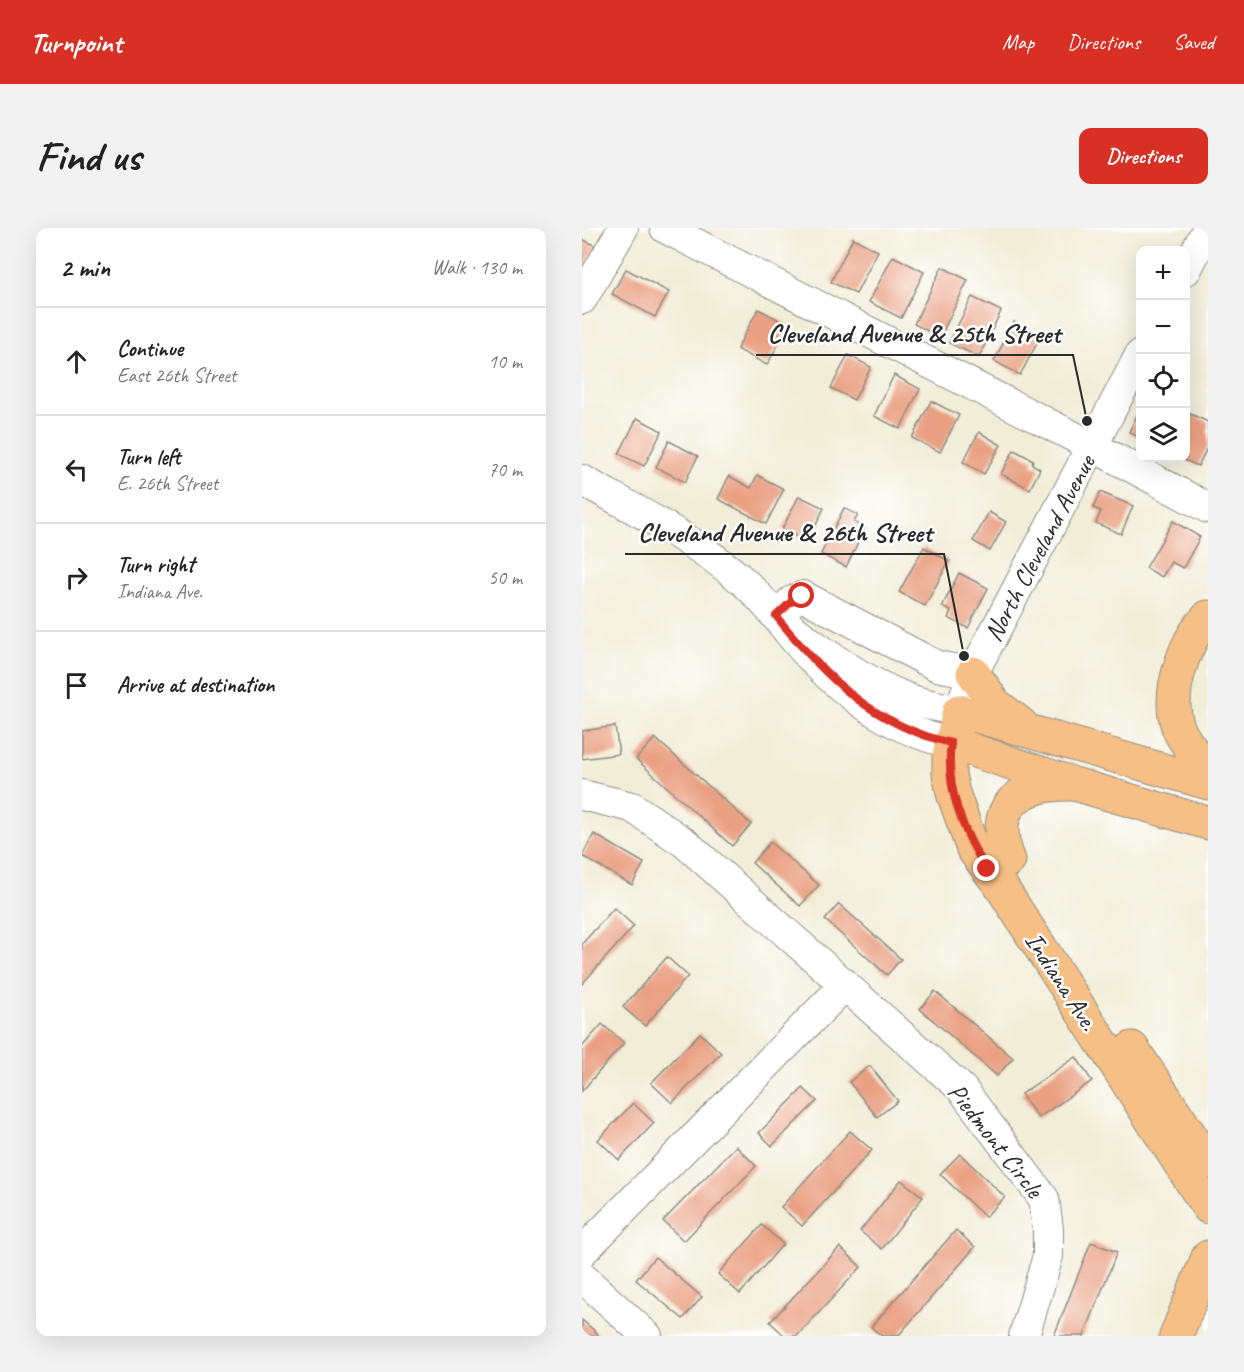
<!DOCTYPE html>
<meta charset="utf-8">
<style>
body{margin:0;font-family:Caveat,sans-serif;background:#f2f2f2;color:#222}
.controls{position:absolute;right:18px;top:18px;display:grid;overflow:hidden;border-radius:12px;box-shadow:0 6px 24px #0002}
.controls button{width:54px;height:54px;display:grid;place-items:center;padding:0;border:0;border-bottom:2px solid #e0e0e0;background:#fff;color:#222;font:30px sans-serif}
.stop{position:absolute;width:18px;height:18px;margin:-14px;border:4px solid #d93025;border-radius:50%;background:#fff}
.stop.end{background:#d93025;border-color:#fff;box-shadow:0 2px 6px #0008}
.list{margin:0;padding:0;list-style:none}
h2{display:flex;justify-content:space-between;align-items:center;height:78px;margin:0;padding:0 24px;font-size:26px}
h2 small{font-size:20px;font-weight:400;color:#767676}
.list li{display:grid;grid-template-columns:39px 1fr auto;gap:18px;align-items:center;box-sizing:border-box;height:108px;padding:0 24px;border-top:2px solid #e0e0e0}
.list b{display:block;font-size:22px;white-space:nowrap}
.list p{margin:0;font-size:20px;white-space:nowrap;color:#767676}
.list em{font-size:20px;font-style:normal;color:#767676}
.icon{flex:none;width:33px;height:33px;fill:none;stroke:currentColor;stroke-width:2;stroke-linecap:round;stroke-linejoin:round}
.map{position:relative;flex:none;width:626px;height:1108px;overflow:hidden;border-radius:12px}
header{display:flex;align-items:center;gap:36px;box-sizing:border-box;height:84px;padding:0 30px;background:#d93025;color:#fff}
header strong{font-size:28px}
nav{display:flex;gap:33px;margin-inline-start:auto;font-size:21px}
.intro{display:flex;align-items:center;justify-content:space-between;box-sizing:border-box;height:144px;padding:0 36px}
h1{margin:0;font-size:42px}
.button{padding:15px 27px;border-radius:12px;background:#d93025;color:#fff;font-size:21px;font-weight:700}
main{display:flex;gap:36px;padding:0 36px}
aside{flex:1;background:#fff;border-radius:12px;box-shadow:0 6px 24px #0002}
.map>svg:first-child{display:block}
.building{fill:#eaa082}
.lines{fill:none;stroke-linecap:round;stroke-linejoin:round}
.minor-casing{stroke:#8e8c81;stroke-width:32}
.major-casing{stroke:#8e8c81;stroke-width:35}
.highway-casing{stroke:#8e8c81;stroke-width:35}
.minor{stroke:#fff;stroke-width:30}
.major{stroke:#f5bf86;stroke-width:33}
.highway{stroke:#f5bf86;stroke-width:33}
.route{stroke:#d93025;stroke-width:8}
.labels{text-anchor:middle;stroke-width:5;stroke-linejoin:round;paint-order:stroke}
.street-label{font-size:26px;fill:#2b2b2b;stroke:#fff}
.leader{fill:none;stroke:#2b2b2b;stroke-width:2}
.callout-dot{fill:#2b2b2b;stroke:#fff;stroke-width:2}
.callout-label{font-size:27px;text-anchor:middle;font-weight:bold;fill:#2b2b2b;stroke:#fff;stroke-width:5;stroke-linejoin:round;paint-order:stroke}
</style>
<header>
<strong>Turnpoint</strong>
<nav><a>Map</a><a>Directions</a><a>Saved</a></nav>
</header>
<div class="intro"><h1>Find us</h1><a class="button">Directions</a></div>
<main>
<aside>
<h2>2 min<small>Walk · 130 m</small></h2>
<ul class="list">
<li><svg class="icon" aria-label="ahead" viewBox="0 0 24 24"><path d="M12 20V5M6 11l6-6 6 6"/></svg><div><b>Continue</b><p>East 26th Street</p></div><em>10 m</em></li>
<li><svg class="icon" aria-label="left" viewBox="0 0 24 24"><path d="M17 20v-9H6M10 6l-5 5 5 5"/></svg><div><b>Turn left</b><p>E. 26th Street</p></div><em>70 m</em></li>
<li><svg class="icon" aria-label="right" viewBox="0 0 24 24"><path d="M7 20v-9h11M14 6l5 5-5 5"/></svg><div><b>Turn right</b><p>Indiana Ave.</p></div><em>50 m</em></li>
<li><svg class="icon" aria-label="arrive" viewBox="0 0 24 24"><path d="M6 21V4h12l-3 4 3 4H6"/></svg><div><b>Arrive at destination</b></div></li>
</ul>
</aside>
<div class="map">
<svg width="626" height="1108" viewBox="0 0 626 1108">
<rect width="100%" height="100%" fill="#fff"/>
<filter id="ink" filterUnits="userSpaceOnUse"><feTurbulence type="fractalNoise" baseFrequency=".0167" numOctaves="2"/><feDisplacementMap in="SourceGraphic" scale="12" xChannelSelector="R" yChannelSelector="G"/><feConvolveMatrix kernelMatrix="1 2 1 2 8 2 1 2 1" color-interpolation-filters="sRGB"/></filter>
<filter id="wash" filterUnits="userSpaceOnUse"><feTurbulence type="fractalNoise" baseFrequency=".008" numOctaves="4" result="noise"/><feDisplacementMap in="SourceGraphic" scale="24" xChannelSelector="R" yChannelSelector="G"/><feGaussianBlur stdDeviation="1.35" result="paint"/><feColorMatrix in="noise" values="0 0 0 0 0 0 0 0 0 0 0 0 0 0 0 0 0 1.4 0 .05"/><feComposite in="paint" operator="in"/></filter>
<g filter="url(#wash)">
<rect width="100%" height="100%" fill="#f1edd7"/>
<g id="blocks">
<!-- building -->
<g class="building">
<path d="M 271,10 L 296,23 L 274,66 L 249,54 Z"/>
<path d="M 0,11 L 14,18 L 0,46 Z"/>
<path d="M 311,28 L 342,44 L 319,90 L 287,74 Z"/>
<path d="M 360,39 L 386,52 L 358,109 L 332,96 Z"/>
<path d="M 44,41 L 87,64 L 73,89 L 30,66 Z"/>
<path d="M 390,69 L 419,83 L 397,129 L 367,115 Z"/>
<path d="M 176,81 L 207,97 L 185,137 L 155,121 Z"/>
<path d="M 432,94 L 459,108 L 438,147 L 412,133 Z"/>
<path d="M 266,127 L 289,139 L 272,172 L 249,160 Z"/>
<path d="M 312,147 L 338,161 L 318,201 L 292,188 Z"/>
<path d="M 349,173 L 377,187 L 358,224 L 330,210 Z"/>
<path d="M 558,181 L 558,210 L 547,204 Z"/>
<path d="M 609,186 L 626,194 L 626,218 L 616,238 L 598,230 L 604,230 L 604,197 Z"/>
<path d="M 55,190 L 80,203 L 62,238 L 37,226 Z"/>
<path d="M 397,204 L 419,217 L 402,246 L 381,234 Z"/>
<path d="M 87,213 L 116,228 L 103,254 L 74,239 Z"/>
<path d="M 432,222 L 451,232 L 450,236 L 458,241 L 448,261 L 419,246 Z"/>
<path d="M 175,247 L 202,261 L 184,296 L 136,271 L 147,248 L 169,260 Z"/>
<path d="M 518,264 L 551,278 L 539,306 L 514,295 L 519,283 L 511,280 Z"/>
<path d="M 217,268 L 242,280 L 226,314 L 200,301 Z"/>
<path d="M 262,280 L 276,287 L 272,294 L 283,300 L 264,339 L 239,326 Z"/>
<path d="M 407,284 L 424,294 L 408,323 L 391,313 Z"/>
<path d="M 591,293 L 618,309 L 601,340 L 589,334 L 580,349 L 564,340 Z"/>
<path d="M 342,319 L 367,333 L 343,378 L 317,364 Z"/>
<path d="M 377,345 L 406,360 L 386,400 L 366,390 L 369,383 L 360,379 Z"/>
<path d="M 33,498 L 37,526 L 0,531 L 0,503 Z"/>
<path d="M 73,510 L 169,596 L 150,618 L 54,531 Z"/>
<path d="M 12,606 L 62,635 L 50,657 L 0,628 Z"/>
<path d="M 188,614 L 237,657 L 218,678 L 170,635 Z"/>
<path d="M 257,676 L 319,731 L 305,747 L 243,692 Z"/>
<path d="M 32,680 L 52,698 L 0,756 L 0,716 Z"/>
<path d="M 85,729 L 106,748 L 63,798 L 41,779 Z"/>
<path d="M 353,763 L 431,830 L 415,848 L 338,781 Z"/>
<path d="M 20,796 L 42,815 L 0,863 L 0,819 Z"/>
<path d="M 118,805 L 139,825 L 90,875 L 69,855 Z"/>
<path d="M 494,829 L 510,853 L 456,890 L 439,866 Z"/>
<path d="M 288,838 L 316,873 L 295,889 L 267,854 Z"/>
<path d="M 221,860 L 235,873 L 190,918 L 177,905 Z"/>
<path d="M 51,875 L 72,895 L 37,932 L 16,912 Z"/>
<path d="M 268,903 L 290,922 L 220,998 L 199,979 Z"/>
<path d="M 154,918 L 174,938 L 102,1013 L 81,993 Z"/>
<path d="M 378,926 L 423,969 L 403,989 L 358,946 Z"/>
<path d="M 319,952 L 341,969 L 300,1021 L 278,1003 Z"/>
<path d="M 180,997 L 201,1016 L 158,1066 L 136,1046 Z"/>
<path d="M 374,1002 L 393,1019 L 316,1108 L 300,1108 L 289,1099 Z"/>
<path d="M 509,1014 L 535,1024 L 502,1108 L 472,1108 Z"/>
<path d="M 258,1019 L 279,1039 L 215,1108 L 203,1108 L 188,1094 Z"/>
<path d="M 73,1029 L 120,1069 L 101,1091 L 54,1052 Z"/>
<path d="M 0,1092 L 15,1105 L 16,1108 L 0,1108 Z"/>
</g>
</g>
</g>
<g filter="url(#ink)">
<use href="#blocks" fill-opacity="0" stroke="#8e8c81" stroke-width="1.5"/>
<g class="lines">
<!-- minor casing -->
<g class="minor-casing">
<g id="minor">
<path d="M 83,0 L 510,218 L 626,280"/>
<path d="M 604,42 L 626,0"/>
<path d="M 0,71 L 41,0"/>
<path d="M 0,252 C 55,283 114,312 162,354 C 181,371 197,392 213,412 C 255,462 305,501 369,515"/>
<path d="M 194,388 C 235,420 278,452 327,471 C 343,477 360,479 377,483 L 391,445 L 558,127"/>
<path d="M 194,388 L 210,373 L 221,368 L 355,438 L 391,445"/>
<path d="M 0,567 L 50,579 L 103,615 L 380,861 L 462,971 L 466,1001 L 466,1028 L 442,1108"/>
<path d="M 0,1024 L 262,758"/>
<path d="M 0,1049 L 65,1108"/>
</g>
</g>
<!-- major casing -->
<g class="major-casing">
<g id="major">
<path d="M 376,488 L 367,528 L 367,546 L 371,565 L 391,621 L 420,660 L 626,979"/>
<path d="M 550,820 L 626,934"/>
</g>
</g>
<!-- highway casing -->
<g class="highway-casing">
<g id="highway">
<path d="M 626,389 C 602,413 584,466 596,499 C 600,511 616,532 626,540"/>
<path d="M 391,445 L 413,476 L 439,496"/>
<path d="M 377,483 L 626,555"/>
<path d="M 369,515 L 492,556 L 626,595"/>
<path d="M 427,632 C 405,579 437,556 487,556"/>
<path d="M 594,1108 L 626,1029"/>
</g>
</g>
<!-- minor -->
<use href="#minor" class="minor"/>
<!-- major -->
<use href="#major" class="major"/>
<!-- highway -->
<use href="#highway" class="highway"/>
</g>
</g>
<g class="lines" filter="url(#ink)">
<!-- route -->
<path class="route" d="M 220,368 L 210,373 L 194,388 C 243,449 291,497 369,515 C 363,558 381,606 405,641"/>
</g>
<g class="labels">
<!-- street labels -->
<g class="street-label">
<text transform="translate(457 320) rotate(-62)" y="9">North Cleveland Avenue</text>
<text transform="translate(480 753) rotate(57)" y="9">Indiana Ave.</text>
<text transform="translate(414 912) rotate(52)" y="9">Piedmont Circle</text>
</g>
</g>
<!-- callouts -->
<path class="leader" d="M505 193L491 127H174M382 428L362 326H43"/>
<g class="callout-dot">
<circle cx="505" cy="193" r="6"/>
<circle cx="382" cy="428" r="6"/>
</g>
<g class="callout-label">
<text x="332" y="114">Cleveland Avenue &amp; 25th Street</text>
<text x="203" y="313">Cleveland Avenue &amp; 26th Street</text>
</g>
</svg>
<div class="controls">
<button>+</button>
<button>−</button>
<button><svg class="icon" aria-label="locate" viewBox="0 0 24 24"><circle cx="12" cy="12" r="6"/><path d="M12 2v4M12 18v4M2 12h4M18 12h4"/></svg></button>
<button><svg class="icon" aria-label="layers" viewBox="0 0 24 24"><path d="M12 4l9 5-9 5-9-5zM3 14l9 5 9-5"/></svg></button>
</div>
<div class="stop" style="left:220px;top:368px"></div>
<div class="stop end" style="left:405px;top:641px"></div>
</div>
</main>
